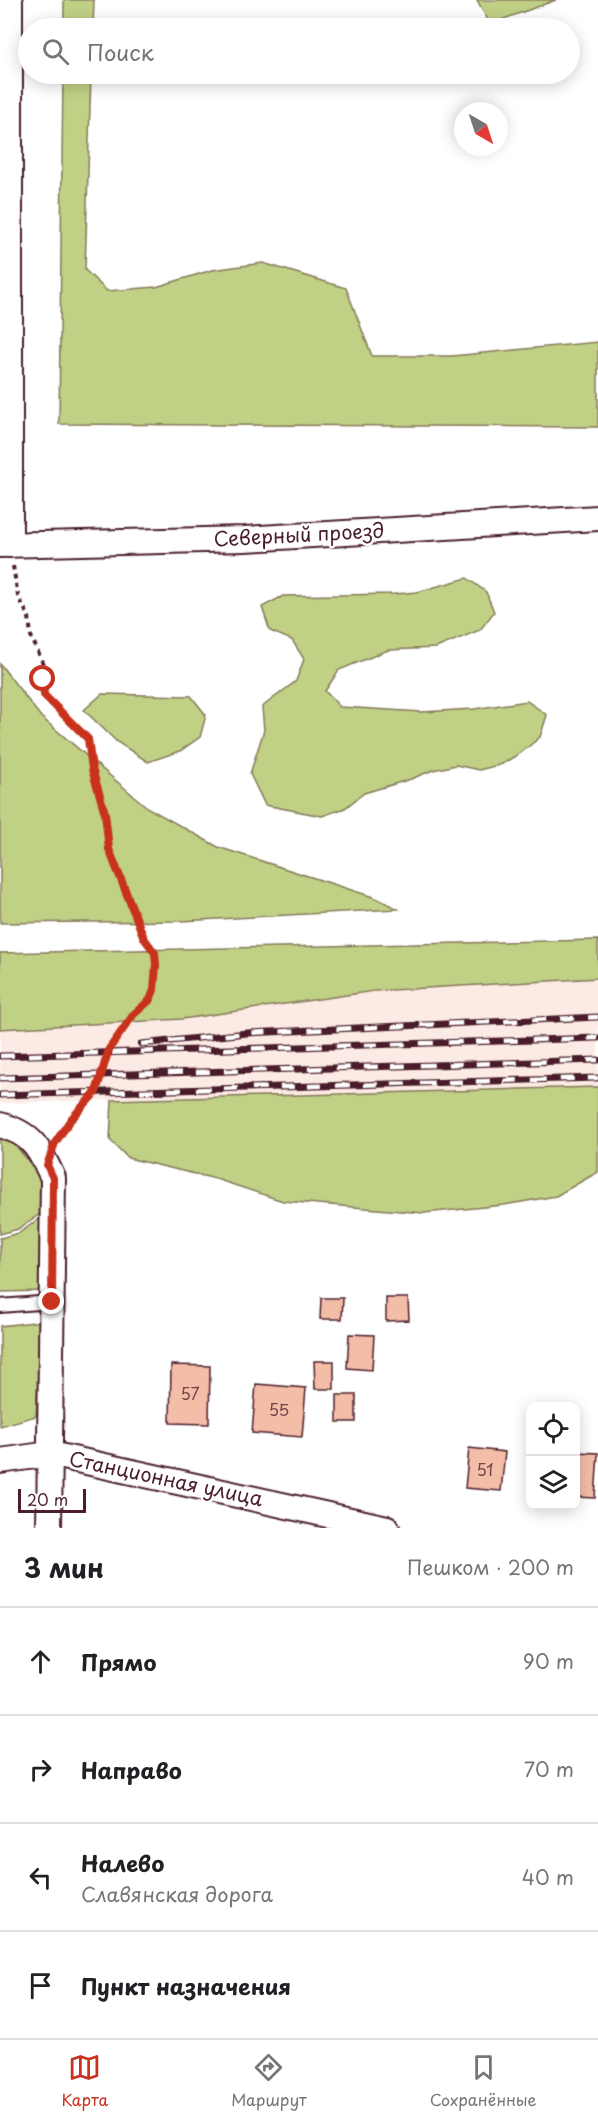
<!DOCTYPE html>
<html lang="ru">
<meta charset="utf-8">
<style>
body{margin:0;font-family:"Playpen Sans",sans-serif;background:#f6f6f6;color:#202124}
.controls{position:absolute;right:18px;bottom:18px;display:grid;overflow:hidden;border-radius:12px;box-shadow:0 3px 15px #0003}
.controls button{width:54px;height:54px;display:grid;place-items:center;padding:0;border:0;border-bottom:2px solid #e0e0e0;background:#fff;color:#202124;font:30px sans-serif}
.compass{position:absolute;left:454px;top:102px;width:54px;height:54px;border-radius:50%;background:#fff;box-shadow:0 3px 15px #0003;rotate:141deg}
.scale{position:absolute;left:18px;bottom:15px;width:68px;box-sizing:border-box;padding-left:6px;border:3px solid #4a1f2b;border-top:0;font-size:16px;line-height:21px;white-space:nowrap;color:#4a1f2b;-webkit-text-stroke:4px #fff;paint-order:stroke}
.stop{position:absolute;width:18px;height:18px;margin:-14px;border:4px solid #c8321e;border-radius:50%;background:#fff}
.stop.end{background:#c8321e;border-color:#fff;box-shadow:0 2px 6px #0008}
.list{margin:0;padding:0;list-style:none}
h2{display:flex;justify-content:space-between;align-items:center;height:78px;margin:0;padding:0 24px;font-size:26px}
h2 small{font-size:20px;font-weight:400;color:#757577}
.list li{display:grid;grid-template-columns:39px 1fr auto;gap:18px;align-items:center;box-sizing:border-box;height:108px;padding:0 24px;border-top:2px solid #e0e0e0}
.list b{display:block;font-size:22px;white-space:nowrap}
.list p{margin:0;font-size:20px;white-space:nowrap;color:#757577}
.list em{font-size:20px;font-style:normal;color:#757577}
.icon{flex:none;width:33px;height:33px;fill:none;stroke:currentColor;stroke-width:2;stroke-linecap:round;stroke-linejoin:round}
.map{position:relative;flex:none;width:598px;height:1528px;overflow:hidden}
.search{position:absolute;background:#fff;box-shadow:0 3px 15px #0003;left:18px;right:18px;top:18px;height:66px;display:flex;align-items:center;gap:15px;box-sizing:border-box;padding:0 21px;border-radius:33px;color:#757577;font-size:22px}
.sheet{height:510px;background:#fff}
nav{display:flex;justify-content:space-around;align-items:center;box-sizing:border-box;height:84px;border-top:2px solid #e0e0e0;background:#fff;font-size:16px;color:#757577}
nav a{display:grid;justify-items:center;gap:3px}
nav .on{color:#c8321e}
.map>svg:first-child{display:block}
.built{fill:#fcebe5}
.green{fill:#c0d186;stroke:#857858;stroke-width:1.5}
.building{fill:#f4bda8;stroke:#4a1f2b;stroke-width:1.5}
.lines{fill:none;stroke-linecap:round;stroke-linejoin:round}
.lane-casing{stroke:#4a1f2b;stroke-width:16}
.street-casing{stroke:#4a1f2b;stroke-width:28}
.path{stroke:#4a1f2b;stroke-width:4;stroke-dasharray:4.5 4.5;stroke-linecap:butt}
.lane{stroke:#fff;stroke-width:12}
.street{stroke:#fff;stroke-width:24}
.rail-casing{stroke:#4a1f2b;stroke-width:7}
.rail{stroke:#fff;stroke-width:4.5;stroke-dasharray:14;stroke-linecap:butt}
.route{stroke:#c8321e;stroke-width:8}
.labels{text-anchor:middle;stroke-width:5;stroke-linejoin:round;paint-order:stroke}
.number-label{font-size:16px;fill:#74464a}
.street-label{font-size:20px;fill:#4a1f2b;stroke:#fff}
</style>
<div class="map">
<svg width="598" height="1528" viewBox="0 0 598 1528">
<rect width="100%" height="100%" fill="#fff"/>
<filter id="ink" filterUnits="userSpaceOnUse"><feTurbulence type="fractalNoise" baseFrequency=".0167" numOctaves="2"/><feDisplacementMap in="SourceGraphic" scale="12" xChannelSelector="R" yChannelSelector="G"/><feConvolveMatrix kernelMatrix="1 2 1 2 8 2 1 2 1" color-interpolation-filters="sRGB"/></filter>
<g filter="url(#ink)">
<!-- built -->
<path class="built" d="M 598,978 L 598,1087 L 0,1103 L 0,1029 L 182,1019 L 374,991 Z"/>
<!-- green -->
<g class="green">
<path d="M 64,0 L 94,0 L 93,28 L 64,28 Z"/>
<path d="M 477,0 L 556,0 L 490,24 Z"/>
<path d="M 63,74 L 91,74 L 85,270 L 107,291 L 156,287 L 212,270 L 263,263 L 346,288 L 372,356 L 452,356 L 598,342 L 598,427 L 59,424 Z"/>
<path d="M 467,578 L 486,592 L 494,612 L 480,630 L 436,648 L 388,650 L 339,670 L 325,691 L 340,707 L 422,712 L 474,709 L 527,701 L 547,715 L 540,737 L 522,752 L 502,764 L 479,770 L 456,765 L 433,770 L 411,779 L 364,793 L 345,808 L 322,816 L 265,805 L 250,774 L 264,730 L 262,707 L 296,681 L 304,659 L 292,640 L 270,631 L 262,607 L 283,596 L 395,594 L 417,592 Z"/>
<path d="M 0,664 L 41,717 L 148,808 L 218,847 L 376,898 L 398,909 L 181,921 L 0,923 Z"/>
<path d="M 102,694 L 191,696 L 206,715 L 200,737 L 180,751 L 148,762 L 117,742 L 84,710 Z"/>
<path d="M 598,940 L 598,978 L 374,991 L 182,1019 L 0,1029 L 0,953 Z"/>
<path d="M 598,1087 L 598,1172 L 556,1196 L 504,1205 L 424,1213 L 283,1201 L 216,1179 L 128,1158 L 110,1140 L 112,1100 Z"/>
<path d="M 0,1133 L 6,1133 L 44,1181 L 44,1211 L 18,1229 L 0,1234 Z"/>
<path d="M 45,1215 L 43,1291 L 0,1292 L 0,1238 L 19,1233 Z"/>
<path d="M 42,1321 L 36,1416 L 0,1426 L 0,1326 Z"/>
</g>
<!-- building -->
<g class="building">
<path d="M 321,1298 L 343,1298 L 342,1319 L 320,1319 Z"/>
<path d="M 386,1298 L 408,1298 L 409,1320 L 386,1321 Z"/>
<path d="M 349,1334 L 374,1335 L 372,1370 L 347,1368 Z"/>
<path d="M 314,1361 L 334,1361 L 334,1389 L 315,1389 Z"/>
<path d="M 171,1365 L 210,1366 L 209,1424 L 170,1423 Z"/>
<path d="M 256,1384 L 306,1388 L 302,1437 L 252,1433 Z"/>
<rect x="337" y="1395" width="19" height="27"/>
<path d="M 469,1448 L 505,1452 L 501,1491 L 465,1488 Z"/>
<path d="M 576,1452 L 598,1453 L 595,1498 L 576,1497 Z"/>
</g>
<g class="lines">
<!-- lane casing -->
<g class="lane-casing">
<path id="lane" d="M 0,1306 L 52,1302"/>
</g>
<!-- street casing -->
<g class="street-casing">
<g id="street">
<path d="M 10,0 L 10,545"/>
<path d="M 0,545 L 245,539 L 598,518"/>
<path d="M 0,1125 C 32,1133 40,1150 53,1178 L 49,1528"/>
<path d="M 0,1461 L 50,1454 L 387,1528"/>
</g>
</g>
<!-- path -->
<path class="path" d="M 13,566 L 18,596 L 29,617 L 31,636 L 44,666 L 44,695 L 88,739 L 92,769 L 105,813 L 109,849 L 144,938 L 155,953 L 156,965 L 154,990 L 150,1000 L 134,1014 L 109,1049 L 96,1092 L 57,1139"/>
<!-- lane -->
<use href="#lane" class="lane"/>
<!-- street -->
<use href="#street" class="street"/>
<!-- rail casing -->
<g class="rail-casing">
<g id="rail">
<path d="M 141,1044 L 247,1033 L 598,1017"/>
<path d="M 0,1056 L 598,1038"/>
<path d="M 0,1078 L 598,1060"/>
<path d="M 0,1095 L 598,1078"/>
</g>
</g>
<!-- rail -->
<use href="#rail" class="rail"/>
</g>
</g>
<g class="lines" filter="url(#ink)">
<!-- route -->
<path class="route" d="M 43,679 L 44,695 L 88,739 L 92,769 L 105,813 L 109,849 L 144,938 L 155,953 L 156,965 L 154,990 L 150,1000 L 134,1014 L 109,1049 L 96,1092 L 71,1119 L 55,1143 L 47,1165 L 53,1178 L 52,1302"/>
</g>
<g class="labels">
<!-- number labels -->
<g class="number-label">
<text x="190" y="1400">57</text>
<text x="279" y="1416">55</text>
<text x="485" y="1476">51</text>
</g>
<!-- street labels -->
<g class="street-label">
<text transform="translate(299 535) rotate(-3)" y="7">Северный проезд</text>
<text transform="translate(166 1479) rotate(12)" y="7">Станционная улица</text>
</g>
</g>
</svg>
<div class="controls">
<button><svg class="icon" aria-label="locate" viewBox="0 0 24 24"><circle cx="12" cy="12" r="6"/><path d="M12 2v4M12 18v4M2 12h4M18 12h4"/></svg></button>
<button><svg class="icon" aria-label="layers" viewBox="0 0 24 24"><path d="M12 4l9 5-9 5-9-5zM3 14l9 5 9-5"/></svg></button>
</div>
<svg class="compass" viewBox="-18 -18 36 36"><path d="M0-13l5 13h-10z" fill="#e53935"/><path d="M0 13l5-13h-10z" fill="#757577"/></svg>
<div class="scale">20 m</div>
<div class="stop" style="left:43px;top:679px"></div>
<div class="stop end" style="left:52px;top:1302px"></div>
<div class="search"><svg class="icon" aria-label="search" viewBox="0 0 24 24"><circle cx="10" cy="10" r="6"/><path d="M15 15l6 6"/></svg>Поиск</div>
</div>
<section class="sheet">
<h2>3 мин<small>Пешком · 200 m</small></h2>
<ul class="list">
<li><svg class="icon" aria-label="ahead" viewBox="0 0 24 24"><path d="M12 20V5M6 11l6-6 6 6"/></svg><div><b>Прямо</b></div><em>90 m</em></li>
<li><svg class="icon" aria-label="right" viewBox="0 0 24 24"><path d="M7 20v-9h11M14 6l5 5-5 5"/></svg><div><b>Направо</b></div><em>70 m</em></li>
<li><svg class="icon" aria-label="left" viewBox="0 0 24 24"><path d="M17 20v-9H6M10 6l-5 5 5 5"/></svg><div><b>Налево</b><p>Славянская дорога</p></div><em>40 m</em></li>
<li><svg class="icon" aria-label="arrive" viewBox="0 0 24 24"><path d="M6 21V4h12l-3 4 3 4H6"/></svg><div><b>Пункт назначения</b></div></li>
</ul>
</section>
<nav>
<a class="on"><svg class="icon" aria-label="map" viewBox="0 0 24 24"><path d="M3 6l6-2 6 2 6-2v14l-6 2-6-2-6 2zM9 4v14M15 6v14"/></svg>Карта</a>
<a><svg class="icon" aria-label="directions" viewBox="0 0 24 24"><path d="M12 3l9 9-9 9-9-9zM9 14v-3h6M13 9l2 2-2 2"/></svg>Маршрут</a>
<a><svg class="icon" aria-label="saved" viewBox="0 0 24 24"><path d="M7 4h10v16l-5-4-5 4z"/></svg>Сохранённые</a>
</nav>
